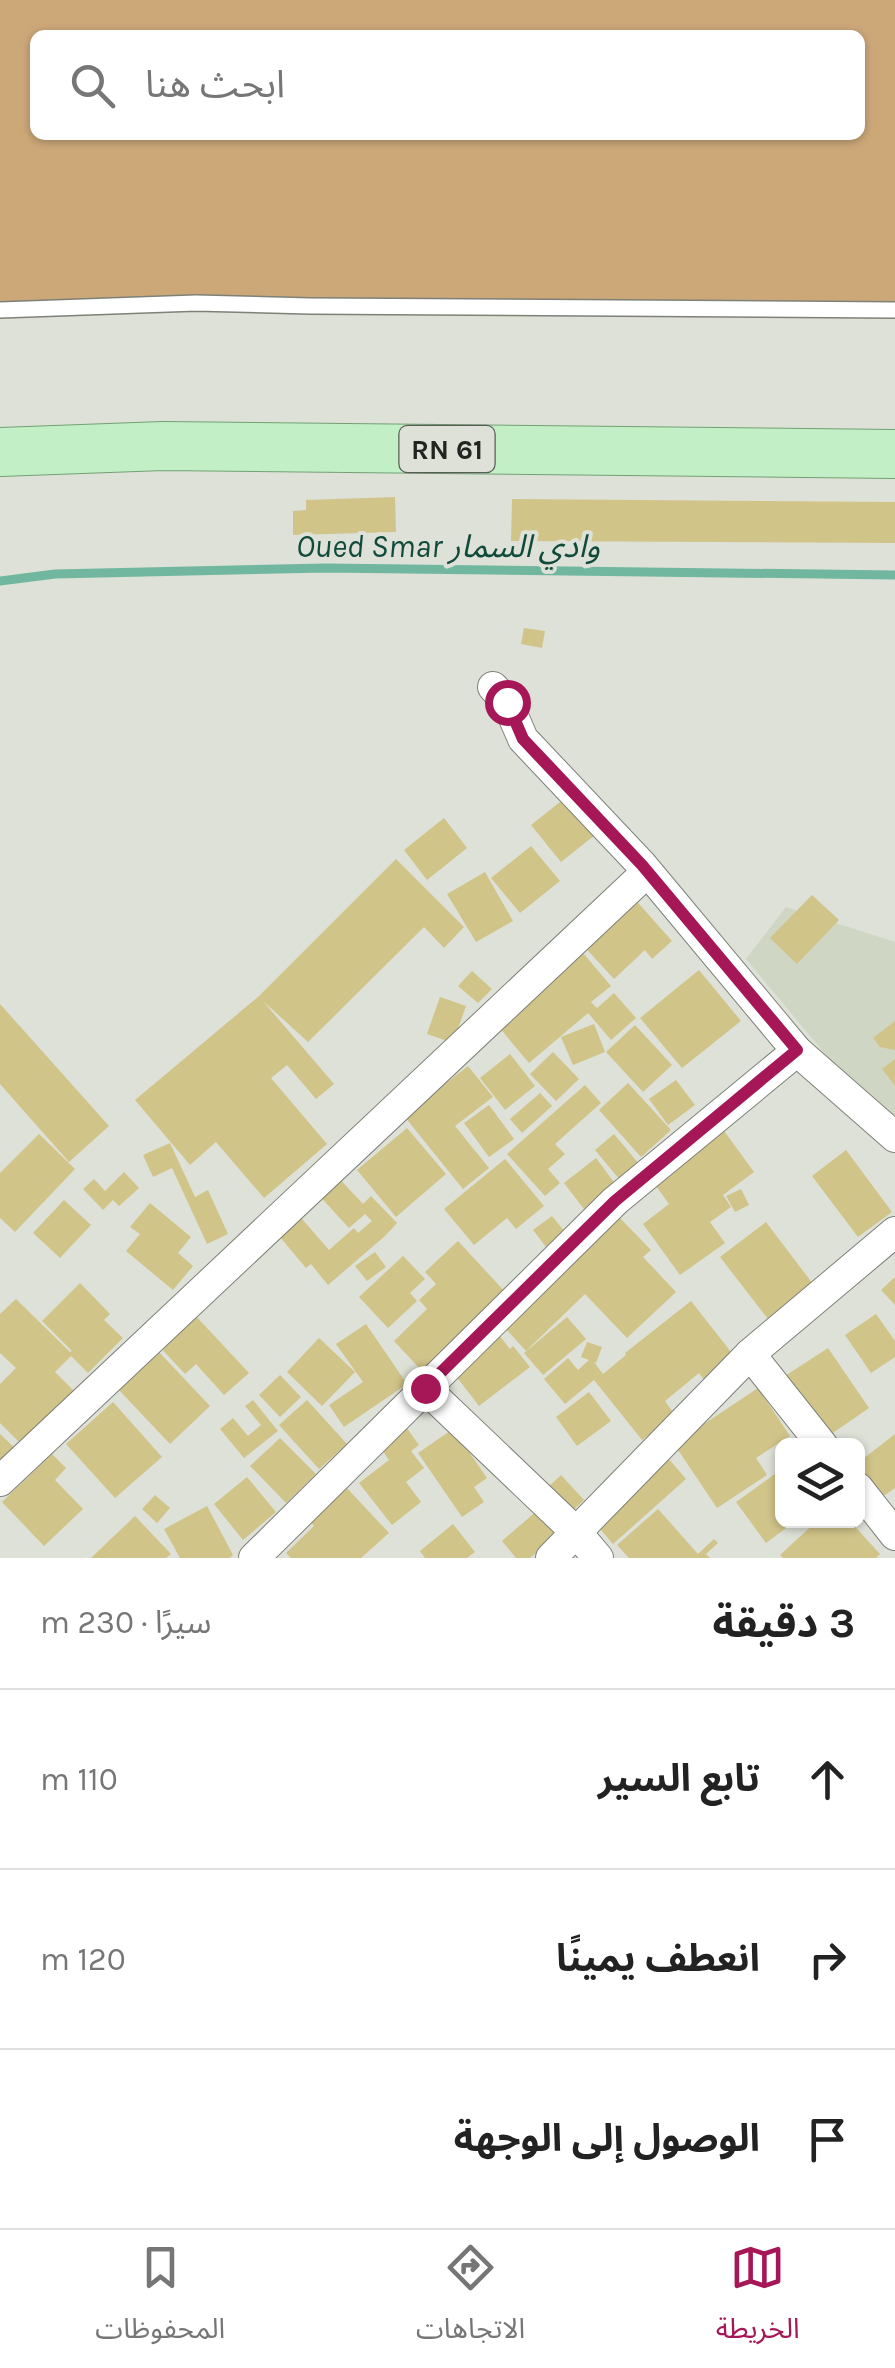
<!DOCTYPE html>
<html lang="ar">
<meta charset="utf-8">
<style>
body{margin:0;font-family:Karla,"Noto Sans Arabic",sans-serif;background:#f2f2f2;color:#222;direction:rtl}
.controls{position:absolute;right:30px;bottom:30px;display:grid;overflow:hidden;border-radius:15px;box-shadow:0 2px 8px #0004}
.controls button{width:90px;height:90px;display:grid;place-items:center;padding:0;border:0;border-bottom:2px solid #e0e0e0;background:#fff;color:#222;font:50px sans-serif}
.stop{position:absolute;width:30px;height:30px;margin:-22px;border:8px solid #a61757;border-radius:50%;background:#fff}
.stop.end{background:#a61757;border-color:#fff;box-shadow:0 2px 10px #0008}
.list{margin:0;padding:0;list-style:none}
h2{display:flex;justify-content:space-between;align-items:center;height:130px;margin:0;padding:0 40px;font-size:42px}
h2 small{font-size:32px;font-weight:400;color:#767676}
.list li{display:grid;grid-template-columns:65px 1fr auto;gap:30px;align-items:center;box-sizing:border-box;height:180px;padding:0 40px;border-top:2px solid #e0e0e0}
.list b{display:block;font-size:38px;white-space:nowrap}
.list em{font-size:32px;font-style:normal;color:#767676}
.icon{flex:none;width:55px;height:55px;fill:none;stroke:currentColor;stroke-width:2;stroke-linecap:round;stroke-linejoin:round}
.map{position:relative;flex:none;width:895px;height:1558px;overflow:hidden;direction:ltr}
.search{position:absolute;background:#fff;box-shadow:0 2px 8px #0004;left:30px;right:30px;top:30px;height:110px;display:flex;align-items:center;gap:25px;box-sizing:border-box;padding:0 35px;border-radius:15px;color:#767676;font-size:38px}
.sheet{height:670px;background:#fff}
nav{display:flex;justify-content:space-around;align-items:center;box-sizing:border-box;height:140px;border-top:2px solid #e0e0e0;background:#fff;font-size:28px;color:#767676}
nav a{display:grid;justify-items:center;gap:5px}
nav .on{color:#a61757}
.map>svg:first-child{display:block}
.built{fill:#d0d6c4}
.green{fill:#cca879;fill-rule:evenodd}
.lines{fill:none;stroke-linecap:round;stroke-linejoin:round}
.stream{stroke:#71b69f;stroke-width:9}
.building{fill:#d1c489}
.lane-casing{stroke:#7e8178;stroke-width:18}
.street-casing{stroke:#7e8178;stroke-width:32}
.primary-casing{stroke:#71a173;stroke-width:50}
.lane{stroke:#fff;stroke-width:15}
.street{stroke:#fff;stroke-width:30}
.primary{stroke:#c3efc6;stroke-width:48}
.route{stroke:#a61757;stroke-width:12}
.labels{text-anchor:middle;stroke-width:8;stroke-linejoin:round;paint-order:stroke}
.shield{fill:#dee1d7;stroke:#5a5d57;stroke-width:2.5}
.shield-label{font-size:28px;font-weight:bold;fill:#222420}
.water-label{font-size:32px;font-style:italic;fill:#104a3a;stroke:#dee1d7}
</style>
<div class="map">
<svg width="895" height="1558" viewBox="0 0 895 1558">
<rect width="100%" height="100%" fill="#dee1d7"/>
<!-- built -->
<path class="built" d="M 786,907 L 895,942 L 895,1138 L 746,959 Z"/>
<!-- green -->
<path class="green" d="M 0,0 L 895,0 L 895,310 L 307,308 L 0,311 ZM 35,35 L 860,35 L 860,135 L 35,135 Z"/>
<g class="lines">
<!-- stream -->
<path class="stream" d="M 0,581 L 55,574 L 326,568 L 895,575"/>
</g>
<!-- building -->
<g class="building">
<path d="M 395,497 L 396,532 L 293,535 L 293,511 L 306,510 L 306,500 Z"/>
<path d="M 512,499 L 895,502 L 895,543 L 511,541 Z"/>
<path d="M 524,628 L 545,631 L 542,648 L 521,644 Z"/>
<path d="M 565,798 L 595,835 L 561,862 L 531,825 Z"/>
<path d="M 444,818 L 467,848 L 427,880 L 404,850 Z"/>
<path d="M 531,846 L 560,881 L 520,913 L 491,878 Z"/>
<path d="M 396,859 L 464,927 L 444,948 L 424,927 L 308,1042 L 263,1001 L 334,1084 L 316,1099 L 287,1065 L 271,1078 L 327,1144 L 264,1198 L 216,1142 L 190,1165 L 135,1100 L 259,996 Z"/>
<path d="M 485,872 L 513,921 L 476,942 L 447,894 Z"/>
<path d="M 812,895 L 839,920 L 797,964 L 770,938 Z"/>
<path d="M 632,896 L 672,941 L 652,959 L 645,950 L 614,979 L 580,942 Z"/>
<path d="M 578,947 L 611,986 L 591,1002 L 597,1008 L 614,993 L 636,1018 L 611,1040 L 588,1013 L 529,1063 L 493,1020 Z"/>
<path d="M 699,970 L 741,1021 L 682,1068 L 640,1018 Z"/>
<path d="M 472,971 L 492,989 L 478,1003 L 458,986 Z"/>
<path d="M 440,997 L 466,1006 L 453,1043 L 427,1034 Z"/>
<path d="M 0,1004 L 109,1126 L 69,1162 L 0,1084 Z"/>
<path d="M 895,1021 L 895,1050 L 880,1047 L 873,1038 Z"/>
<path d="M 594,1024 L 605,1052 L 573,1065 L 561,1037 Z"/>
<path d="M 635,1025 L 672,1065 L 643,1092 L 606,1052 Z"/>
<path d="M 553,1052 L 579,1079 L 556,1101 L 530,1074 Z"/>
<path d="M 510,1054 L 535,1086 L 505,1110 L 480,1078 Z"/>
<path d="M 895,1059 L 895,1086 L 882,1069 Z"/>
<path d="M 468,1066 L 493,1097 L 455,1126 L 489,1168 L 463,1189 L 404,1116 Z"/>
<path d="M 676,1080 L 695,1105 L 668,1125 L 649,1099 Z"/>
<path d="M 628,1083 L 671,1130 L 641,1157 L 599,1110 Z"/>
<path d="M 585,1085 L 601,1103 L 555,1144 L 565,1154 L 548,1169 L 560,1183 L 545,1196 L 507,1154 Z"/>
<path d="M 540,1093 L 552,1106 L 522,1133 L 510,1119 Z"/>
<path d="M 489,1105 L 514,1139 L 489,1157 L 464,1123 Z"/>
<path d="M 407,1128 L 446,1174 L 396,1217 L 357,1170 Z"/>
<path d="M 722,1128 L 754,1172 L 723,1195 L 731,1207 L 710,1222 L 725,1243 L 680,1275 L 643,1224 L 669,1204 L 651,1179 Z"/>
<path d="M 39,1134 L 75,1169 L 15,1232 L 0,1218 L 0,1173 Z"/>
<path d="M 614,1134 L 639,1164 L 620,1180 L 595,1150 Z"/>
<path d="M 170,1143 L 195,1197 L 208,1190 L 228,1234 L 207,1244 L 172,1168 L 153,1177 L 143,1155 Z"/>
<path d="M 846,1150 L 892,1212 L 858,1237 L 812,1176 Z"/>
<path d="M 596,1158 L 616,1185 L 584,1209 L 564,1183 Z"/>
<path d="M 505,1159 L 544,1206 L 516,1229 L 507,1218 L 474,1245 L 444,1209 Z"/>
<path d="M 124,1172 L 139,1188 L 119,1206 L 113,1200 L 103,1210 L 83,1189 L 94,1179 L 105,1191 Z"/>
<path d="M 333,1172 L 363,1204 L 371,1196 L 397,1223 L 385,1236 L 328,1285 L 311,1264 L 306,1268 L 274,1230 L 296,1212 L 329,1250 L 354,1228 L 358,1233 L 372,1221 L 365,1214 L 349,1228 L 314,1190 Z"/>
<path d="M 741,1189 L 749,1205 L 735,1212 L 726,1196 Z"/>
<path d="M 64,1200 L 91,1225 L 60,1258 L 33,1233 Z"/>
<path d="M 150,1203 L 191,1237 L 178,1253 L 193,1266 L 173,1290 L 126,1251 L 140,1234 L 130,1227 Z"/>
<path d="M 552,1216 L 565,1232 L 546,1247 L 533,1230 Z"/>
<path d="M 619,1217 L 651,1250 L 643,1257 L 676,1292 L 627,1338 L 585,1294 L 526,1351 L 504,1327 Z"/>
<path d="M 766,1222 L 816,1288 L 771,1323 L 720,1257 Z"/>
<path d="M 458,1241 L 506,1293 L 422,1371 L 394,1341 L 427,1309 L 419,1300 L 436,1284 L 425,1272 Z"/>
<path d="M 375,1252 L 386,1267 L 367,1281 L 355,1266 Z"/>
<path d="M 403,1256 L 425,1279 L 410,1293 L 417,1301 L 388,1328 L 359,1297 Z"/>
<path d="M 895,1277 L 895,1305 L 881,1290 Z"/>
<path d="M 80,1283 L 110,1314 L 104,1320 L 123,1338 L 88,1373 L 71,1356 L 55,1372 L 74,1391 L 21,1444 L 0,1423 L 0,1384 L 16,1368 L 0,1353 L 0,1314 L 16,1299 L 70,1352 L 72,1351 L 42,1321 Z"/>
<path d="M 691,1301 L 735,1357 L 704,1380 L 699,1373 L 665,1401 L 675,1415 L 642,1440 L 594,1380 L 565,1404 L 544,1379 L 568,1358 L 578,1370 L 589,1360 L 581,1357 L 587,1342 L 602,1347 L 596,1363 L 594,1362 L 603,1374 L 626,1355 L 625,1353 Z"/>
<path d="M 193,1313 L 249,1373 L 224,1395 L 196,1364 L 185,1374 L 158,1345 Z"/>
<path d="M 876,1314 L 895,1341 L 895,1357 L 871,1373 L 845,1335 Z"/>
<path d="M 567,1317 L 586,1339 L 543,1375 L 524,1353 Z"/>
<path d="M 366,1324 L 407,1384 L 344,1427 L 329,1405 L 363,1382 L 336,1344 Z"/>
<path d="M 499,1335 L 510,1349 L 513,1346 L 530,1367 L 479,1406 L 452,1371 Z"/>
<path d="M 319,1338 L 355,1372 L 322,1406 L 287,1372 Z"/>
<path d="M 828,1348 L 869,1408 L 827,1437 L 785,1376 Z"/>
<path d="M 158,1351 L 210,1406 L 170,1444 L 118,1389 Z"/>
<path d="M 280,1375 L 301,1397 L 280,1417 L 259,1395 Z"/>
<path d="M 758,1388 L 790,1436 L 756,1458 L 767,1475 L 717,1508 L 674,1444 Z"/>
<path d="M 589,1392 L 611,1421 L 577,1446 L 556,1417 Z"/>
<path d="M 253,1400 L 278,1431 L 244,1458 L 220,1429 L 233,1418 L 248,1436 L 261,1425 L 245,1406 Z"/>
<path d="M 307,1400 L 347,1444 L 319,1469 L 279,1425 Z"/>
<path d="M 113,1402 L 162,1457 L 115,1498 L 66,1444 Z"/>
<path d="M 406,1427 L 419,1445 L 411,1451 L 424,1468 L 406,1482 L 421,1502 L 392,1525 L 359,1483 L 389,1460 L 380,1447 Z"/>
<path d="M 453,1429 L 487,1478 L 474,1487 L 484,1502 L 462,1517 L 418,1453 Z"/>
<path d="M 0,1434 L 17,1450 L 0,1468 Z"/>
<path d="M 895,1434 L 895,1488 L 878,1500 L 858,1473 L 858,1463 Z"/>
<path d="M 280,1438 L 316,1474 L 286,1503 L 250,1466 Z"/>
<path d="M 52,1454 L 66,1468 L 55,1480 L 83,1509 L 44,1546 L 2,1502 Z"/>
<path d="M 668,1458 L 686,1479 L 613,1544 L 595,1523 Z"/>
<path d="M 782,1469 L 782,1520 L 797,1520 L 766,1543 L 736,1502 Z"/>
<path d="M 561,1475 L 584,1500 L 568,1515 L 545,1490 Z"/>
<path d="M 247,1477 L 276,1512 L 243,1540 L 214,1504 Z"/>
<path d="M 345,1486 L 389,1533 L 361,1558 L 291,1558 L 286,1553 L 314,1526 L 308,1519 Z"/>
<path d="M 155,1495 L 170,1508 L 157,1523 L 142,1509 Z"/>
<path d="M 207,1506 L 233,1555 L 229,1558 L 180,1558 L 164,1529 Z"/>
<path d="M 539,1509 L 560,1533 L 530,1558 L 516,1558 L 502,1541 Z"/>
<path d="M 658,1509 L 698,1554 L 714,1539 L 718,1543 L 706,1554 L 710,1558 L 629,1558 L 617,1545 Z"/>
<path d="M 135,1516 L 171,1554 L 166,1558 L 91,1558 Z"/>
<path d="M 818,1520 L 849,1520 L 880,1554 L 876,1558 L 783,1558 L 780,1555 Z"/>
<path d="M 453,1524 L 475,1552 L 467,1558 L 425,1558 L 420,1551 Z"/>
</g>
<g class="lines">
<!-- lane casing -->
<g class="lane-casing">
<path id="lane" d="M 0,310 L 196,303 L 310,306 L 895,310"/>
</g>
<!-- street casing -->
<g class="street-casing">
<g id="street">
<path d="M 493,687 L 507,702 L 523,739 L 642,865 L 797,1051 L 895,1137"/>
<path d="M 750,1354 L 823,1446"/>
<path d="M 425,1388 L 577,1533 L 598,1558"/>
<path d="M 0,1481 L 647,872"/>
<path d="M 858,1488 L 895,1535"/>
<path d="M 254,1558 L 615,1201 L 797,1051"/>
<path d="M 551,1558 L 750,1354 L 895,1232"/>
</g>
</g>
<!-- primary casing -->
<g class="primary-casing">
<path id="primary" d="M 0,452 L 163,446 L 895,454"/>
</g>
<!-- lane -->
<use href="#lane" class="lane"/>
<!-- street -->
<use href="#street" class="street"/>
<!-- primary -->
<use href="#primary" class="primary"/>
</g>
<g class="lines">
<!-- route -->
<path class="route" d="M 425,1388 L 615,1201 L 797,1050 L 642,865 L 523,739 L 507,702"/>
</g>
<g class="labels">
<!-- shield labels -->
<rect class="shield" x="399.5" y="426" width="95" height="46" rx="8"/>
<g class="shield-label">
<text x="447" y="459">RN 61</text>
</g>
<!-- water labels -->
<g class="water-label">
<text x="448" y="557">Oued Smar وادي السمار</text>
</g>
</g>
</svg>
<div class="controls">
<button><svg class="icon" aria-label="layers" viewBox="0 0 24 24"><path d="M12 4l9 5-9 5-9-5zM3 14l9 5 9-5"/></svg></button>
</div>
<div class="stop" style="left:507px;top:702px"></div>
<div class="stop end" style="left:425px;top:1388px"></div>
<div class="search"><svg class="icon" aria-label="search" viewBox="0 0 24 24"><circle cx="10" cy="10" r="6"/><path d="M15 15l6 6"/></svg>ابحث هنا</div>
</div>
<section class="sheet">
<h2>3 دقيقة<small>سيرًا · 230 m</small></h2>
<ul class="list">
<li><svg class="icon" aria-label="ahead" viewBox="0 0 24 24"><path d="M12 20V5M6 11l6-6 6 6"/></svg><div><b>تابع السير</b></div><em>110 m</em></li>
<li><svg class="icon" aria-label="right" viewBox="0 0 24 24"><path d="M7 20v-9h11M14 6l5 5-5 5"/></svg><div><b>انعطف يمينًا</b></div><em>120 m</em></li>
<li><svg class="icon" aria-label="arrive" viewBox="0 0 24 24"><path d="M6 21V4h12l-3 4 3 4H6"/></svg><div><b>الوصول إلى الوجهة</b></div></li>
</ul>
</section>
<nav>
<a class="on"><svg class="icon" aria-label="map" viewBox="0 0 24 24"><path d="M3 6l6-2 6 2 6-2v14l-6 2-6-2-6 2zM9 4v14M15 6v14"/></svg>الخريطة</a>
<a><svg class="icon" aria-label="directions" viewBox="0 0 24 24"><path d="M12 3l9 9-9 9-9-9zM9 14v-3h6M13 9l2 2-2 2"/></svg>الاتجاهات</a>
<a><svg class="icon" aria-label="saved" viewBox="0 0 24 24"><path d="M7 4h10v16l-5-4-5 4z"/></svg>المحفوظات</a>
</nav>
